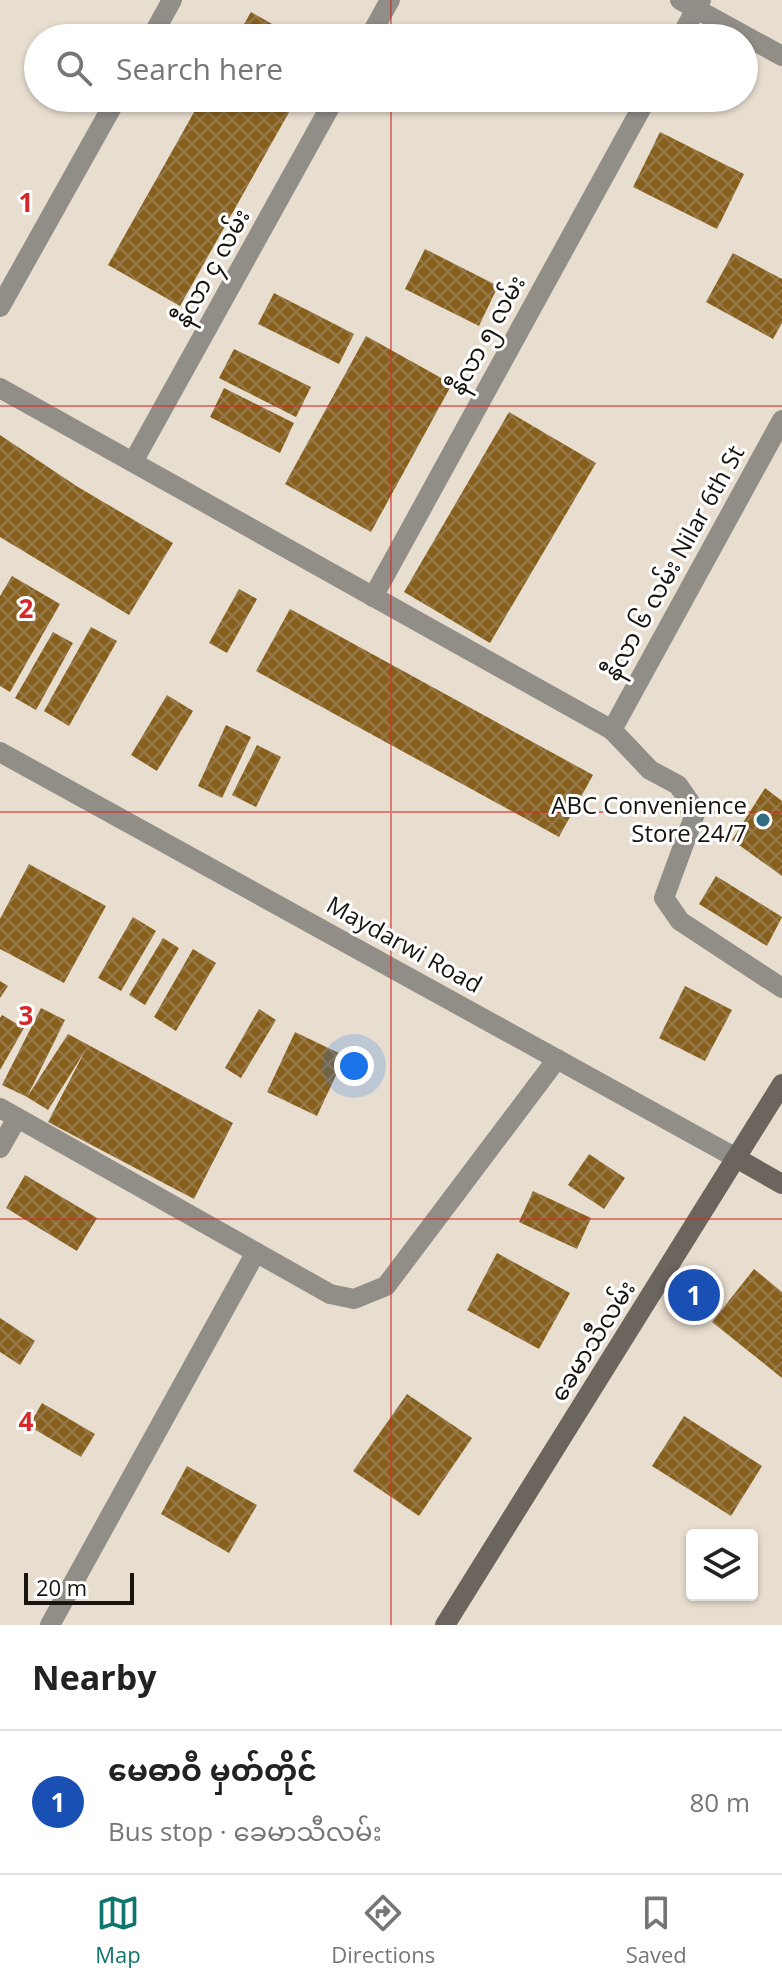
<!DOCTYPE html>
<meta charset="utf-8">
<style>
body{margin:0;font-family:"Open Sans","Noto Sans Myanmar",sans-serif;background:#f6f6f6;color:#222}
.controls{position:absolute;right:24px;bottom:24px;display:grid;overflow:hidden;border-radius:8px;box-shadow:0 2px 6px #0004}
.controls button{width:72px;height:72px;display:grid;place-items:center;padding:0;border:0;border-bottom:2px solid #e0e0e0;background:#fff;color:#222;font:40px sans-serif}
.scale{position:absolute;left:24px;bottom:20px;width:110px;box-sizing:border-box;padding-left:8px;border:4px solid #18140f;border-top:0;font-size:22px;line-height:28px;white-space:nowrap;color:#18140f;-webkit-text-stroke:6px #fff;paint-order:stroke}
.you{position:absolute;left:354px;top:1066px;width:28px;height:28px;margin:-20px;border:6px solid #fff;border-radius:50%;background:#1a73e8;box-shadow:0 0 0 12px #1a73e833}
.badge{display:grid;place-items:center;width:52px;height:52px;border-radius:50%;background:#0f766e;color:#fff;font-size:26px;font-weight:700}
.pin{position:absolute;translate:-50% -50%;border:4px solid #fff;box-shadow:0 2px 8px #0006}
.list{margin:0;padding:0;list-style:none}
h2{display:flex;justify-content:space-between;align-items:center;height:104px;margin:0;padding:0 32px;font-size:34px}
h2 small{font-size:26px;font-weight:400;color:#767676}
.list li{display:grid;grid-template-columns:52px 1fr auto;gap:24px;align-items:center;box-sizing:border-box;height:144px;padding:0 32px;border-top:2px solid #e0e0e0}
.list b{display:block;font-size:30px;white-space:nowrap}
.list p{margin:0;font-size:26px;white-space:nowrap;color:#767676}
.list em{font-size:26px;font-style:normal;color:#767676}
.icon{flex:none;width:44px;height:44px;fill:none;stroke:currentColor;stroke-width:2;stroke-linecap:round;stroke-linejoin:round}
.map{position:relative;flex:none;width:782px;height:1625px;overflow:hidden}
.search{position:absolute;background:#fff;box-shadow:0 2px 6px #0004;left:24px;right:24px;top:24px;height:88px;display:flex;align-items:center;gap:20px;box-sizing:border-box;padding:0 28px;border-radius:44px;color:#767676;font-size:30px}
.sheet{height:248px;background:#fff}
nav{display:flex;justify-content:space-around;align-items:center;box-sizing:border-box;height:112px;border-top:2px solid #e0e0e0;background:#fff;font-size:22px;color:#767676}
nav a{display:grid;justify-items:center;gap:4px}
nav .on{color:#0f766e}
.map>svg:first-child{display:block}
.building{fill:url(#building-cross-hatch)}
.lines{fill:none;stroke-linecap:round;stroke-linejoin:round}
.lane{stroke:#918d87;stroke-width:20}
.street{stroke:#918d87;stroke-width:20}
.secondary{stroke:#6b655d;stroke-width:20}
.grid{fill:none;stroke:#d62828;stroke-width:2;stroke-opacity:0.55}
.poi-dot{fill:#306d83;stroke:#fff;stroke-width:3}
.labels{text-anchor:middle;stroke-width:6;stroke-linejoin:round;paint-order:stroke}
.street-label{font-size:24px;fill:#18140f;stroke:#fff}
.poi-label{font-size:24px;fill:#18140f;stroke:#fff;text-anchor:end}
.grid-label{font-size:26px;text-anchor:middle;font-weight:bold;fill:#d62828;stroke:#fff;stroke-width:6;stroke-linejoin:round;paint-order:stroke}
</style>
<div class="map">
<svg width="782" height="1625" viewBox="0 0 782 1625">
<defs>
<pattern id="building-cross-hatch" width="8" height="8" patternUnits="userSpaceOnUse" patternTransform="scale(2)"><rect width="8" height="8" fill="#88601e"/><path d="M0 0l8 8M0 8l8-8" fill="none" stroke="#977a4c"/></pattern>
</defs>
<rect width="100%" height="100%" fill="#e8ded0"/>
<!-- building -->
<g class="building">
<path d="M 251,12 L 297,38 L 236,38 Z"/>
<path d="M 202,98 L 297,98 L 180,306 L 108,265 Z"/>
<path d="M 660,132 L 744,174 L 717,229 L 633,187 Z"/>
<path d="M 425,249 L 498,286 L 479,326 L 405,289 Z"/>
<path d="M 733,253 L 782,279 L 782,323 L 773,339 L 706,302 Z"/>
<path d="M 274,293 L 354,334 L 339,364 L 258,324 Z"/>
<path d="M 366,336 L 452,384 L 371,532 L 285,484 Z"/>
<path d="M 234,349 L 311,387 L 296,417 L 219,378 Z"/>
<path d="M 224,388 L 294,423 L 280,453 L 210,417 Z"/>
<path d="M 509,412 L 596,463 L 490,643 L 404,592 Z"/>
<path d="M 0,435 L 78,487 L 173,543 L 129,615 L 0,537 Z"/>
<path d="M 12,576 L 60,604 L 10,692 L 0,686 L 0,596 Z"/>
<path d="M 239,589 L 257,599 L 227,653 L 209,643 Z"/>
<path d="M 290,609 L 593,775 L 559,837 L 256,671 Z"/>
<path d="M 91,627 L 117,641 L 69,726 L 44,711 Z"/>
<path d="M 53,632 L 73,643 L 36,710 L 15,698 Z"/>
<path d="M 167,695 L 193,711 L 157,771 L 131,755 Z"/>
<path d="M 226,725 L 251,737 L 222,798 L 198,786 Z"/>
<path d="M 257,745 L 281,757 L 256,807 L 232,795 Z"/>
<path d="M 765,788 L 782,801 L 782,876 L 732,840 Z"/>
<path d="M 29,864 L 106,906 L 64,983 L 0,949 L 0,919 Z"/>
<path d="M 716,876 L 782,917 L 767,946 L 699,904 Z"/>
<path d="M 133,917 L 156,931 L 121,991 L 98,978 Z"/>
<path d="M 163,938 L 179,948 L 145,1005 L 129,995 Z"/>
<path d="M 193,949 L 216,963 L 176,1031 L 154,1017 Z"/>
<path d="M 0,981 L 8,986 L 0,998 Z"/>
<path d="M 685,986 L 732,1010 L 705,1061 L 659,1038 Z"/>
<path d="M 41,1008 L 65,1020 L 27,1097 L 2,1085 Z"/>
<path d="M 259,1009 L 276,1020 L 241,1078 L 225,1068 Z"/>
<path d="M 2,1015 L 24,1028 L 0,1070 L 0,1018 Z"/>
<path d="M 295,1032 L 345,1056 L 317,1116 L 267,1092 Z"/>
<path d="M 68,1034 L 233,1123 L 194,1199 L 48,1122 L 85,1051 L 48,1110 L 27,1097 Z"/>
<path d="M 589,1154 L 625,1178 L 604,1209 L 568,1185 Z"/>
<path d="M 25,1175 L 97,1218 L 77,1251 L 6,1208 Z"/>
<path d="M 533,1191 L 591,1218 L 577,1249 L 519,1222 Z"/>
<path d="M 497,1253 L 570,1293 L 539,1349 L 467,1310 Z"/>
<path d="M 754,1269 L 782,1292 L 782,1378 L 712,1322 Z"/>
<path d="M 0,1318 L 35,1341 L 20,1365 L 0,1352 Z"/>
<path d="M 407,1394 L 472,1438 L 419,1516 L 353,1471 Z"/>
<path d="M 42,1403 L 95,1434 L 81,1457 L 29,1426 Z"/>
<path d="M 684,1416 L 762,1466 L 731,1516 L 652,1466 Z"/>
<path d="M 187,1466 L 257,1505 L 229,1553 L 161,1514 Z"/>
</g>
<g class="lines">
<!-- lane -->
<path class="lane" d="M 612,730 L 650,770 L 678,785 L 696,811 L 664,898 L 680,921 L 782,988"/>
<!-- street -->
<g class="street">
<path d="M 680,0 L 782,56"/>
<path d="M 151,38 L 172,0"/>
<path d="M 369,38 L 390,0"/>
<path d="M 680,38 L 701,0"/>
<path d="M 0,307 L 117,98"/>
<path d="M 0,388 L 612,730 L 782,420"/>
<path d="M 133,462 L 335,98"/>
<path d="M 373,597 L 647,98"/>
<path d="M 0,752 L 738,1159"/>
<path d="M 0,1108 L 330,1294 L 354,1299 L 386,1286 L 557,1059"/>
<path d="M 0,1148 L 17,1118"/>
<path d="M 50,1625 L 256,1252"/>
</g>
<!-- secondary -->
<g class="secondary">
<path d="M 738,1159 L 782,1184"/>
<path d="M 445,1625 L 782,1084"/>
</g>
</g>
<!-- grid -->
<path class="grid" d="M 391,0 L 391,38M 391,98 L 391,1625M 0,406 L 782,406M 0,812 L 782,812M 0,1219 L 782,1219"/>
<!-- markers -->
<circle class="poi-dot" cx="763" cy="820" r="8"/>
<g class="labels">
<!-- street labels -->
<g class="street-label">
<text transform="translate(212 268) rotate(-61)" y="8">နီလာ ၄ လမ်း</text>
<text transform="translate(487 335) rotate(-61)" y="8">နီလာ ၅ လမ်း</text>
<text transform="translate(674 563) rotate(-61)" y="8">နီလာ ၆ လမ်း Nilar 6th St</text>
<text transform="translate(404 945) rotate(29)" y="8">Maydarwi Road</text>
<text transform="translate(593 1341) rotate(-58)" y="8">ခေမာသီလမ်း</text>
</g>
<!-- poi labels -->
<g class="poi-label">
<text x="747" y="814">ABC Convenience<tspan x="747" dy="28">Store 24/7</tspan></text>
</g>
</g>
<g class="grid-label">
<text x="26" y="212">1</text>
<text x="26" y="618">2</text>
<text x="26" y="1025">3</text>
<text x="26" y="1431">4</text>
</g>
</svg>
<div class="controls">
<button><svg class="icon" aria-label="layers" viewBox="0 0 24 24"><path d="M12 4l9 5-9 5-9-5zM3 14l9 5 9-5"/></svg></button>
</div>
<div class="scale">20 m</div>
<div class="you"></div>
<div class="pin badge" style="left:694px;top:1295px;background:#1a4fb4">1</div>
<div class="search"><svg class="icon" aria-label="search" viewBox="0 0 24 24"><circle cx="10" cy="10" r="6"/><path d="M15 15l6 6"/></svg>Search here</div>
</div>
<section class="sheet">
<h2>Nearby<small></small></h2>
<ul class="list">
<li><span class="badge" style="background:#1a4fb4">1</span><div><b>မေဓာဝီ မှတ်တိုင်</b><p>Bus stop · ခေမာသီလမ်း</p></div><em>80 m</em></li>
</ul>
</section>
<nav>
<a class="on"><svg class="icon" aria-label="map" viewBox="0 0 24 24"><path d="M3 6l6-2 6 2 6-2v14l-6 2-6-2-6 2zM9 4v14M15 6v14"/></svg>Map</a>
<a><svg class="icon" aria-label="directions" viewBox="0 0 24 24"><path d="M12 3l9 9-9 9-9-9zM9 14v-3h6M13 9l2 2-2 2"/></svg>Directions</a>
<a><svg class="icon" aria-label="saved" viewBox="0 0 24 24"><path d="M7 4h10v16l-5-4-5 4z"/></svg>Saved</a>
</nav>
